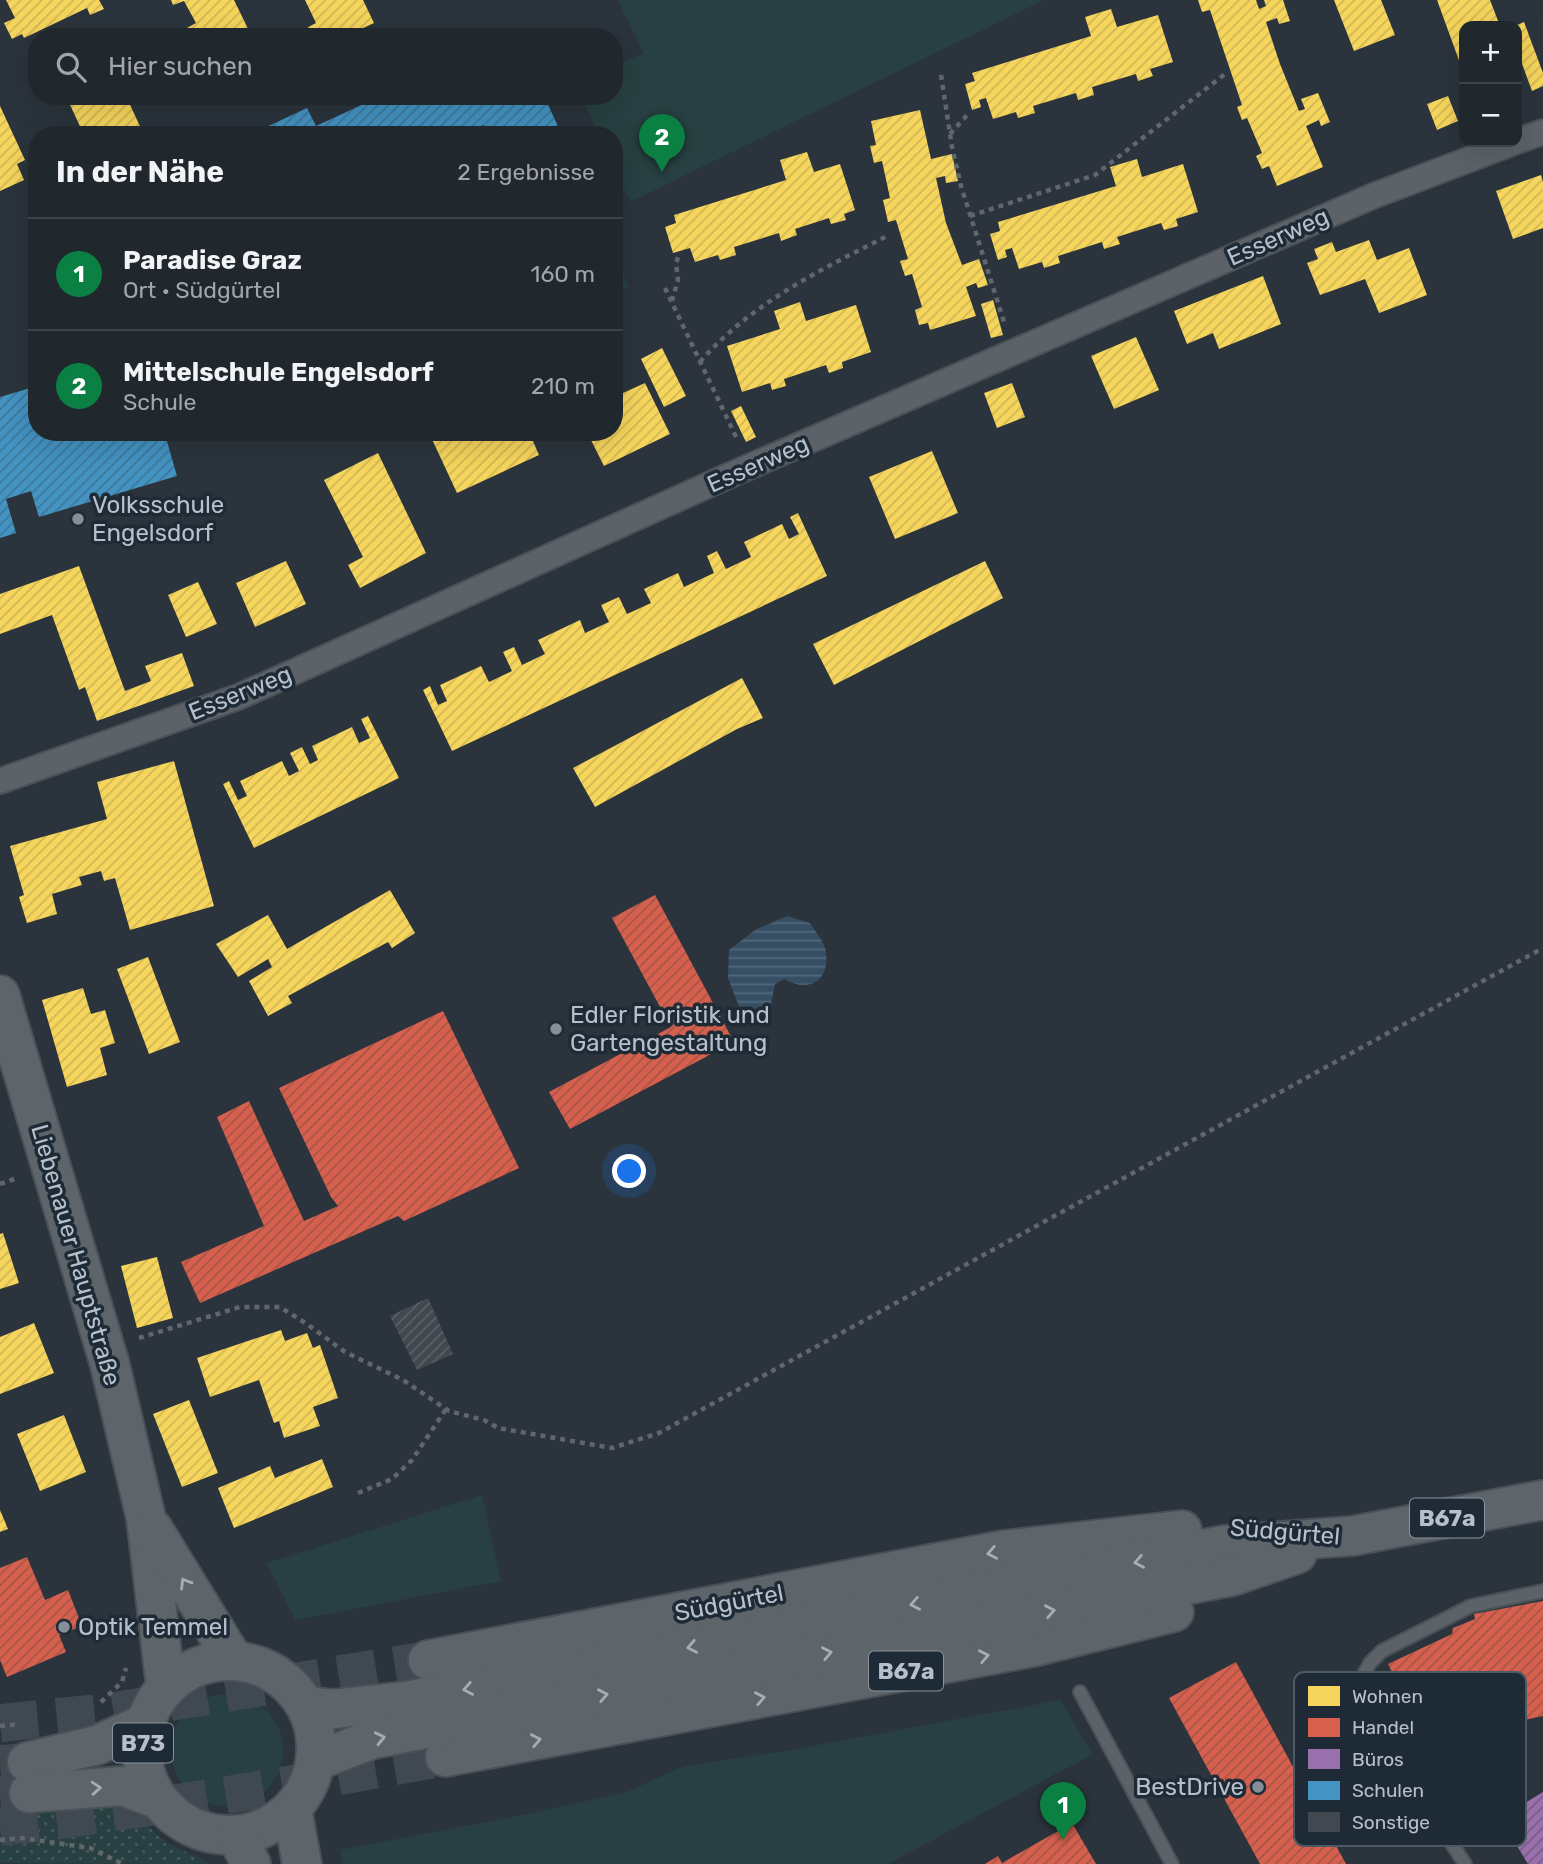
<!DOCTYPE html>
<html lang="de">
<meta charset="utf-8">
<style>
body{margin:0;font-family:Rubik,sans-serif;background:#282f35;color:#f1f3f6}
.controls{position:absolute;right:21px;top:21px;display:grid;overflow:hidden;border-radius:14px;box-shadow:0 7px 28px #0002}
.controls button{width:63px;height:63px;display:grid;place-items:center;padding:0;border:0;border-bottom:2px solid #3d4449;background:#20272d;color:#f1f3f6;font:35px sans-serif}
.you{position:absolute;left:630px;top:1172px;width:24px;height:24px;margin:-18px;border:5px solid #fff;border-radius:50%;background:#1a73e8;box-shadow:0 0 0 10px #1a73e833}
.badge{display:grid;place-items:center;width:46px;height:46px;border-radius:50%;background:#0b8043;color:#fff;font-size:23px;font-weight:700}
.pin{position:absolute;translate:-50% -58px;filter:drop-shadow(0 2px 4px #0008)}
.pin::after{content:'';position:absolute;top:37px;width:24px;height:21px;background:inherit;clip-path:polygon(0 0,100% 0,50% 100%)}
.list{margin:0;padding:0;list-style:none}
h2{display:flex;justify-content:space-between;align-items:center;height:91px;margin:0;padding:0 28px;font-size:30px}
h2 small{font-size:23px;font-weight:400;color:#a2a5aa}
.list li{display:grid;grid-template-columns:46px 1fr auto;gap:21px;align-items:center;box-sizing:border-box;height:112px;padding:0 28px;border-top:2px solid #3d4449}
.list b{display:block;font-size:26px;white-space:nowrap}
.list p{margin:0;font-size:23px;white-space:nowrap;color:#a2a5aa}
.list em{font-size:23px;font-style:normal;color:#a2a5aa}
.icon{flex:none;width:38px;height:38px;fill:none;stroke:currentColor;stroke-width:2;stroke-linecap:round;stroke-linejoin:round}
.map{position:relative;flex:none;width:1543px;height:1864px;overflow:hidden}
.search{position:absolute;background:#20272d;box-shadow:0 7px 28px #0002;left:28px;top:28px;width:595px;height:77px;display:flex;align-items:center;gap:18px;box-sizing:border-box;padding:0 24px;border-radius:28px;color:#a2a5aa;font-size:26px}
.panel{position:absolute;background:#20272d;box-shadow:0 7px 28px #0002;left:28px;top:126px;width:595px;height:315px;border-radius:28px}
.map>svg:first-child{display:block}
.green{fill:#284042}
.park{fill:url(#park-dots)}
.water{fill:url(#water-rules)}
.homes{fill:url(#homes-hatch)}
.shops{fill:url(#shops-hatch)}
.offices{fill:url(#offices-hatch)}
.schools{fill:url(#schools-hatch)}
.building{fill:url(#building-hatch)}
.lines{fill:none;stroke-linecap:round;stroke-linejoin:round}
.primary-tunnel{stroke:#404951;stroke-width:38;stroke-dasharray:38 19;stroke-linecap:butt}
.service-casing{stroke:#495056;stroke-width:16}
.minor-casing{stroke:#495056;stroke-width:28}
.primary-casing{stroke:#495057;stroke-width:42}
.path{stroke:#5f666c;stroke-width:4.5;stroke-dasharray:5 5;stroke-linecap:butt}
.service{stroke:#5c6268;stroke-width:12}
.minor{stroke:#5c6268;stroke-width:24}
.primary{stroke:#5e656a;stroke-width:38}
.oneway{stroke:#a4aeb8}
.poi-dot{fill:#858f99;stroke:#1e2b37;stroke-width:2.5}
.labels{text-anchor:middle;stroke-width:7;stroke-linejoin:round;paint-order:stroke}
.shield{fill:#1e2b37;stroke:#88939f;stroke-width:2}
.shield-label{font-size:23px;font-weight:bold;fill:#b6c0cb}
.street-label{font-size:24px;fill:#b6c0cb;stroke:#1e2b37}
.poi-label{font-size:24px;fill:#b6c0cb;stroke:#1e2b37;text-anchor:start}
.key{fill:#1e2b37;stroke:#4c5863;stroke-width:2}
.key-label{font-size:19px;fill:#b6c0cb}
</style>
<div class="map">
<svg width="1543" height="1864" viewBox="0 0 1543 1864">
<defs>
<pattern id="park-dots" width="8" height="8" patternUnits="userSpaceOnUse" patternTransform="scale(1.75)"><rect width="8" height="8" fill="#284042"/><path d="M2 2h.1M6 6h.1" fill="none" stroke="#455a5c" stroke-width="1.8" stroke-linecap="round"/></pattern>
<pattern id="water-rules" width="6" height="5" patternUnits="userSpaceOnUse" patternTransform="scale(1.75)"><rect width="6" height="5" fill="#374f65"/><path d="M0 2.5h6" fill="none" stroke="#52677a"/></pattern>
<pattern id="homes-hatch" width="6" height="6" patternUnits="userSpaceOnUse" patternTransform="scale(1.75)"><rect width="6" height="6" fill="#f6d55c"/><path d="M-1 1l2-2M0 6l6-6M5 7l2-2" fill="none" stroke="#d0b656"/></pattern>
<pattern id="shops-hatch" width="6" height="6" patternUnits="userSpaceOnUse" patternTransform="scale(1.75)"><rect width="6" height="6" fill="#d6604d"/><path d="M-1 1l2-2M0 6l6-6M5 7l2-2" fill="none" stroke="#a65548"/></pattern>
<pattern id="offices-hatch" width="6" height="6" patternUnits="userSpaceOnUse" patternTransform="scale(1.75)"><rect width="6" height="6" fill="#9970ab"/><path d="M-1 1l2-2M0 6l6-6M5 7l2-2" fill="none" stroke="#775d84"/></pattern>
<pattern id="schools-hatch" width="6" height="6" patternUnits="userSpaceOnUse" patternTransform="scale(1.75)"><rect width="6" height="6" fill="#4393c3"/><path d="M-1 1l2-2M0 6l6-6M5 7l2-2" fill="none" stroke="#3f789b"/></pattern>
<pattern id="building-hatch" width="6" height="6" patternUnits="userSpaceOnUse" patternTransform="scale(1.75)"><rect width="6" height="6" fill="#41484f"/><path d="M-1 1l2-2M0 6l6-6M5 7l2-2" fill="none" stroke="#5a6167"/></pattern>
</defs>
<rect width="100%" height="100%" fill="#2b343c"/>
<!-- green -->
<g class="green">
<path d="M 618,0 L 1044,0 L 630,202 L 614,168 L 614,135 L 599,135 L 581,96 L 614,96 L 614,68 L 643,53 Z"/>
<path d="M 620,269 L 629,287 L 614,294 L 614,272 Z"/>
<path d="M 482,1495 L 501,1581 L 295,1620 L 267,1563 Z"/>
<circle cx="227" cy="1750" r="56"/>
<path d="M 1060,1700 L 1093,1754 L 888,1864 L 343,1864 L 340,1850 L 528,1814 L 627,1792 L 684,1766 L 780,1752 Z"/>
</g>
<!-- park -->
<path class="park" d="M 97,1799 L 127,1808 L 167,1843 L 212,1864 L 0,1863 L 0,1810 Z"/>
<!-- water -->
<path class="water" d="M 787,916 L 810,923 C 815,931 825,943 826,952 C 830,982 808,993 784,979 L 775,984 L 771,1004 L 766,1015 L 752,1017 L 741,1012 L 728,978 L 729,950 L 755,930 Z"/>
<!-- homes -->
<g class="homes">
<path d="M 6,0 L 99,0 L 104,9 L 90,15 L 87,8 L 24,38 L 22,34 L 12,39 L 4,23 L 15,18 Z"/>
<path d="M 171,0 L 234,0 L 252,37 L 189,37 L 185,29 L 196,23 L 184,1 L 173,5 Z"/>
<path d="M 305,0 L 363,0 L 374,23 L 344,37 L 312,37 L 308,27 L 316,23 Z"/>
<path d="M 1198,0 L 1256,0 L 1259,9 L 1266,6 L 1264,0 L 1283,0 L 1290,21 L 1279,24 L 1277,18 L 1266,22 L 1280,64 L 1299,111 L 1305,109 L 1301,99 L 1318,93 L 1330,122 L 1321,126 L 1319,120 L 1306,126 L 1323,167 L 1277,186 L 1269,166 L 1262,169 L 1256,156 L 1262,153 L 1247,118 L 1242,120 L 1237,107 L 1242,105 L 1210,10 L 1202,12 Z"/>
<path d="M 1334,0 L 1381,0 L 1395,35 L 1354,51 Z"/>
<path d="M 1437,0 L 1490,0 L 1500,26 L 1464,26 L 1464,74 Z"/>
<path d="M 1111,9 L 1117,27 L 1158,15 L 1173,62 L 1150,69 L 1153,76 L 1138,81 L 1136,74 L 1092,87 L 1094,95 L 1078,100 L 1076,93 L 1033,106 L 1035,113 L 1018,118 L 1016,112 L 993,119 L 986,98 L 979,100 L 981,107 L 972,110 L 965,84 L 975,81 L 972,73 L 1091,36 L 1085,17 Z"/>
<path d="M 1524,22 L 1543,73 L 1543,86 L 1532,91 L 1517,50 L 1517,25 Z"/>
<path d="M 66,96 L 126,96 L 144,135 L 84,135 Z"/>
<path d="M 1448,96 L 1458,121 L 1437,130 L 1427,104 Z"/>
<path d="M 0,106 L 25,160 L 17,164 L 24,180 L 0,191 Z"/>
<path d="M 920,110 L 931,159 L 952,154 L 958,181 L 946,183 L 945,176 L 936,178 L 946,223 L 962,265 L 979,259 L 988,285 L 978,288 L 976,283 L 966,287 L 976,316 L 930,330 L 928,323 L 919,325 L 915,310 L 922,307 L 912,274 L 905,276 L 900,261 L 908,259 L 896,220 L 888,222 L 883,200 L 890,198 L 882,161 L 874,163 L 870,146 L 876,145 L 871,121 Z"/>
<path d="M 807,152 L 814,172 L 840,164 L 855,210 L 844,214 L 846,220 L 831,224 L 829,218 L 795,229 L 797,235 L 781,241 L 779,233 L 734,247 L 736,255 L 720,260 L 718,255 L 695,262 L 690,248 L 673,253 L 665,227 L 676,223 L 674,215 L 786,180 L 780,160 Z"/>
<path d="M 1137,159 L 1142,177 L 1183,164 L 1198,212 L 1176,219 L 1178,226 L 1164,230 L 1161,223 L 1117,237 L 1120,244 L 1104,249 L 1102,242 L 1058,256 L 1060,263 L 1044,268 L 1042,262 L 1019,269 L 1012,248 L 1005,250 L 1007,257 L 998,260 L 990,234 L 1000,231 L 998,222 L 1116,186 L 1110,167 Z"/>
<path d="M 1541,175 L 1543,182 L 1543,228 L 1513,239 L 1496,191 Z"/>
<path d="M 1369,240 L 1377,260 L 1409,248 L 1427,295 L 1379,313 L 1365,279 L 1320,295 L 1307,263 L 1318,259 L 1314,249 L 1332,242 L 1336,252 Z"/>
<path d="M 1263,276 L 1281,324 L 1219,349 L 1213,333 L 1187,344 L 1174,311 Z"/>
<path d="M 993,300 L 1003,335 L 991,338 L 981,304 Z"/>
<path d="M 800,302 L 806,321 L 856,305 L 871,352 L 842,362 L 843,368 L 829,373 L 826,365 L 784,379 L 786,386 L 772,390 L 770,383 L 742,392 L 727,346 L 780,329 L 774,311 Z"/>
<path d="M 1136,337 L 1159,390 L 1114,409 L 1091,356 Z"/>
<path d="M 662,348 L 686,396 L 664,407 L 641,359 Z"/>
<path d="M 645,383 L 670,434 L 604,466 L 587,432 L 614,432 L 614,397 Z"/>
<path d="M 1012,383 L 1025,417 L 997,428 L 984,393 Z"/>
<path d="M 741,406 L 756,437 L 746,442 L 731,411 Z"/>
<path d="M 435,432 L 529,432 L 539,455 L 457,493 L 430,435 Z"/>
<path d="M 932,451 L 958,513 L 895,539 L 869,477 Z"/>
<path d="M 378,453 L 426,553 L 360,588 L 348,565 L 363,557 L 324,480 Z"/>
<path d="M 798,513 L 827,576 L 452,751 L 423,690 L 430,686 L 438,705 L 447,701 L 440,685 L 481,666 L 489,682 L 512,671 L 503,652 L 514,647 L 522,665 L 545,654 L 538,640 L 580,620 L 585,633 L 609,622 L 601,605 L 619,597 L 627,614 L 651,603 L 644,589 L 678,573 L 684,587 L 714,573 L 707,556 L 717,551 L 726,569 L 751,557 L 744,542 L 782,524 L 789,539 L 799,534 L 790,517 Z"/>
<path d="M 286,561 L 306,604 L 255,627 L 236,583 Z"/>
<path d="M 985,561 L 1003,598 L 834,685 L 813,644 Z"/>
<path d="M 79,566 L 125,691 L 151,681 L 145,666 L 182,653 L 194,686 L 97,721 L 85,687 L 79,690 L 52,615 L 0,634 L 0,594 Z"/>
<path d="M 198,582 L 217,624 L 186,637 L 168,595 Z"/>
<path d="M 742,678 L 763,718 L 737,729 L 595,807 L 573,768 Z"/>
<path d="M 368,716 L 399,778 L 254,848 L 223,784 L 229,781 L 238,800 L 247,796 L 240,781 L 282,761 L 289,776 L 299,771 L 290,753 L 302,747 L 310,764 L 318,760 L 312,746 L 352,727 L 359,743 L 370,738 L 361,719 Z"/>
<path d="M 174,761 L 214,906 L 130,930 L 115,878 L 104,881 L 101,871 L 79,877 L 82,885 L 52,894 L 57,914 L 27,923 L 19,897 L 24,895 L 10,846 L 107,819 L 97,782 Z"/>
<path d="M 390,890 L 415,933 L 392,948 L 388,942 L 288,996 L 292,1003 L 268,1016 L 249,981 L 272,967 L 268,959 L 238,977 L 216,944 L 268,915 L 287,949 Z"/>
<path d="M 148,957 L 180,1042 L 149,1054 L 117,969 Z"/>
<path d="M 83,988 L 91,1014 L 105,1010 L 115,1043 L 100,1048 L 107,1075 L 67,1087 L 42,1000 Z"/>
<path d="M 3,1233 L 19,1283 L 0,1289 L 0,1234 Z"/>
<path d="M 157,1257 L 173,1318 L 137,1328 L 121,1266 Z"/>
<path d="M 34,1323 L 54,1373 L 0,1394 L 0,1337 Z"/>
<path d="M 281,1330 L 285,1341 L 307,1333 L 313,1348 L 320,1345 L 338,1398 L 313,1407 L 320,1426 L 284,1438 L 279,1421 L 274,1423 L 259,1380 L 210,1397 L 197,1358 Z"/>
<path d="M 189,1400 L 218,1473 L 182,1487 L 153,1414 Z"/>
<path d="M 64,1415 L 86,1472 L 40,1491 L 17,1434 Z"/>
<path d="M 322,1459 L 333,1487 L 234,1528 L 218,1488 L 270,1466 L 275,1478 Z"/>
<path d="M 0,1510 L 8,1529 L 0,1532 Z"/>
</g>
<!-- shops -->
<g class="shops">
<path d="M 655,895 L 734,1042 L 570,1129 L 549,1092 L 671,1027 L 612,918 Z"/>
<path d="M 443,1011 L 519,1168 L 404,1221 L 398,1216 L 200,1303 L 181,1262 L 264,1226 L 217,1117 L 249,1101 L 304,1221 L 338,1206 L 331,1197 L 279,1088 Z"/>
<path d="M 27,1557 L 45,1600 L 68,1590 L 82,1626 L 59,1635 L 66,1652 L 7,1677 L 0,1660 L 0,1568 Z"/>
<path d="M 1543,1601 L 1543,1716 L 1473,1731 L 1461,1705 L 1452,1711 L 1448,1703 L 1414,1717 L 1388,1664 L 1452,1634 L 1453,1628 L 1475,1619 L 1474,1614 Z"/>
<path d="M 1236,1662 L 1346,1864 L 1260,1864 L 1169,1698 Z"/>
<path d="M 1072,1823 L 1096,1864 L 985,1864 L 998,1856 L 1002,1863 Z"/>
</g>
<!-- offices -->
<path class="offices" d="M 1543,1792 L 1543,1864 L 1528,1864 L 1500,1818 Z"/>
<!-- schools -->
<g class="schools">
<path d="M 381,96 L 544,96 L 562,135 L 488,135 L 483,125 L 462,135 L 249,135 L 307,108 L 316,126 Z"/>
<path d="M 37,386 L 37,432 L 152,432 L 155,441 L 166,438 L 177,476 L 39,517 L 31,491 L 6,499 L 16,533 L 0,538 L 0,397 Z"/>
</g>
<!-- building -->
<path class="building" d="M 428,1298 L 453,1354 L 417,1370 L 390,1316 Z"/>
<g class="lines">
<!-- primary-tunnel -->
<g class="primary-tunnel">
<path d="M 0,1723 L 109,1712 L 428,1660"/>
<path d="M 0,1764 L 27,1762"/>
<path d="M 0,1795 L 29,1793"/>
<path d="M 0,1827 C 150,1810 297,1784 445,1757"/>
</g>
<!-- service casing -->
<g class="service-casing">
<g id="service">
<path d="M 1080,1692 L 1172,1864"/>
<path d="M 1465,1864 L 1365,1712 L 1363,1694 L 1364,1674 L 1370,1663 L 1382,1651 L 1471,1606 L 1543,1591"/>
</g>
</g>
<!-- minor casing -->
<g class="minor-casing">
<g id="minor">
<path d="M 1517,141 L 1543,132"/>
<path d="M 0,781 L 238,697 L 735,473 L 1373,196 L 1515,142"/>
</g>
</g>
<!-- primary casing -->
<g class="primary-casing">
<g id="primary">
<path d="M 0,995 L 110,1365 L 146,1518 L 166,1688"/>
<path d="M 153,1529 L 234,1661"/>
<path d="M 428,1660 L 1004,1550 L 1182,1530"/>
<circle cx="229" cy="1748" r="87"/>
<path d="M 306,1706 L 333,1709 L 406,1701 L 1225,1545 L 1352,1536 L 1543,1500"/>
<path d="M 445,1757 L 1033,1647 L 1174,1612"/>
<path d="M 316,1761 L 373,1739 L 1233,1576 L 1297,1554"/>
<path d="M 27,1762 L 97,1745 L 146,1723"/>
<path d="M 29,1793 L 123,1786 L 159,1800"/>
<path d="M 292,1809 L 302,1864"/>
<path d="M 236,1835 L 251,1864"/>
</g>
</g>
<!-- path -->
<g class="path">
<path d="M 941,75 L 952,147 L 961,186 L 1005,325"/>
<path d="M 950,134 L 969,113"/>
<path d="M 970,216 L 1095,175 L 1225,74"/>
<path d="M 665,288 L 738,441"/>
<path d="M 672,301 L 678,280 L 676,263 L 679,255"/>
<path d="M 700,362 C 750,304 820,270 887,236"/>
<path d="M 0,1184 L 17,1178"/>
<path d="M 139,1338 L 240,1307 L 280,1307 L 307,1324 L 345,1352 L 403,1380 L 449,1411 L 484,1420 L 498,1428 L 612,1448 L 659,1433 L 1543,948"/>
<path d="M 358,1493 L 392,1479 L 412,1460 L 446,1409"/>
<path d="M 101,1702 L 122,1682 L 126,1668"/>
<path d="M 0,1726 L 20,1724"/>
<path d="M 0,1840 L 22,1838 L 90,1848 L 123,1864"/>
</g>
<!-- service -->
<use href="#service" class="service"/>
<!-- minor -->
<use href="#minor" class="minor"/>
<!-- primary -->
<use href="#primary" class="primary"/>
</g>
<!-- one-way arrows -->
<defs><path id="oneway-chevron" d="M-2-3.5L2.5 0L-2 3.5" fill="none" stroke-width="1.6" stroke-linecap="round" stroke-linejoin="round" transform="scale(1.75)"/></defs>
<g class="oneway">
<use href="#oneway-chevron" transform="translate(992 1553) rotate(169)"/>
<use href="#oneway-chevron" transform="translate(1139 1562) rotate(169)"/>
<use href="#oneway-chevron" transform="translate(185 1583) rotate(-121)"/>
<use href="#oneway-chevron" transform="translate(915 1604) rotate(169)"/>
<use href="#oneway-chevron" transform="translate(1050 1611) rotate(-11)"/>
<use href="#oneway-chevron" transform="translate(692 1647) rotate(169)"/>
<use href="#oneway-chevron" transform="translate(827 1653) rotate(-11)"/>
<use href="#oneway-chevron" transform="translate(984 1656) rotate(-11)"/>
<use href="#oneway-chevron" transform="translate(468 1689) rotate(169)"/>
<use href="#oneway-chevron" transform="translate(603 1695) rotate(-11)"/>
<use href="#oneway-chevron" transform="translate(760 1698) rotate(-11)"/>
<use href="#oneway-chevron" transform="translate(380 1738) rotate(-13)"/>
<use href="#oneway-chevron" transform="translate(536 1740) rotate(-11)"/>
<use href="#oneway-chevron" transform="translate(96 1788) rotate(-4)"/>
</g>
<!-- markers -->
<g class="poi-dot">
<circle cx="78" cy="519" r="7"/>
<circle cx="556" cy="1029" r="7"/>
<circle cx="64" cy="1627" r="7"/>
<circle cx="1258" cy="1787" r="7"/>
</g>
<g class="labels">
<!-- shield labels -->
<g class="shield">
<rect x="1410" y="1498.5" width="74" height="39" rx="5"/>
<rect x="869" y="1651.5" width="74" height="39" rx="5"/>
<rect x="113" y="1723.5" width="60" height="39" rx="5"/>
</g>
<g class="shield-label">
<text x="1447" y="1526">B67a</text>
<text x="906" y="1679">B67a</text>
<text x="143" y="1751">B73</text>
</g>
<!-- street labels -->
<g class="street-label">
<text transform="translate(1278 237) rotate(-24)" y="8">Esserweg</text>
<text transform="translate(758 464) rotate(-24)" y="8">Esserweg</text>
<text transform="translate(240 693) rotate(-22)" y="8">Esserweg</text>
<text transform="translate(76 1255) rotate(74)" y="8">Liebenauer Hauptstraße</text>
<text transform="translate(1285 1532) rotate(5)" y="8">Südgürtel</text>
<text transform="translate(729 1603) rotate(-11)" y="8">Südgürtel</text>
</g>
<!-- poi labels -->
<g class="poi-label">
<text x="92" y="513">Volksschule<tspan x="92" dy="28">Engelsdorf</tspan></text>
<text x="570" y="1023">Edler Floristik und<tspan x="570" dy="28">Gartengestaltung</tspan></text>
<text x="78" y="1635">Optik Temmel</text>
<text x="1244" y="1795" text-anchor="end">BestDrive</text>
</g>
</g>
<!-- legend -->
<rect x="1294" y="1672" width="232" height="174" rx="10" class="key"/>
<rect x="1308" y="1686" width="32" height="20" fill="#f6d55c"/>
<rect x="1308" y="1718" width="32" height="19" fill="#d6604d"/>
<rect x="1308" y="1749" width="32" height="20" fill="#9970ab"/>
<rect x="1308" y="1781" width="32" height="19" fill="#4393c3"/>
<rect x="1308" y="1812" width="32" height="20" fill="#41484f"/>
<g class="key-label">
<text x="1352" y="1703">Wohnen</text>
<text x="1352" y="1734">Handel</text>
<text x="1352" y="1766">Büros</text>
<text x="1352" y="1797">Schulen</text>
<text x="1352" y="1829">Sonstige</text>
</g>
</svg>
<div class="controls">
<button>+</button>
<button>−</button>
</div>
<div class="you"></div>
<div class="pin badge" style="left:1063px;top:1840px">1</div>
<div class="pin badge" style="left:662px;top:172px">2</div>
<div class="search"><svg class="icon" aria-label="search" viewBox="0 0 24 24"><circle cx="10" cy="10" r="6"/><path d="M15 15l6 6"/></svg>Hier suchen</div>
<section class="panel">
<h2>In der Nähe<small>2 Ergebnisse</small></h2>
<ul class="list">
<li><span class="badge">1</span><div><b>Paradise Graz</b><p>Ort · Südgürtel</p></div><em>160 m</em></li>
<li><span class="badge">2</span><div><b>Mittelschule Engelsdorf</b><p>Schule</p></div><em>210 m</em></li>
</ul>
</section>
</div>
